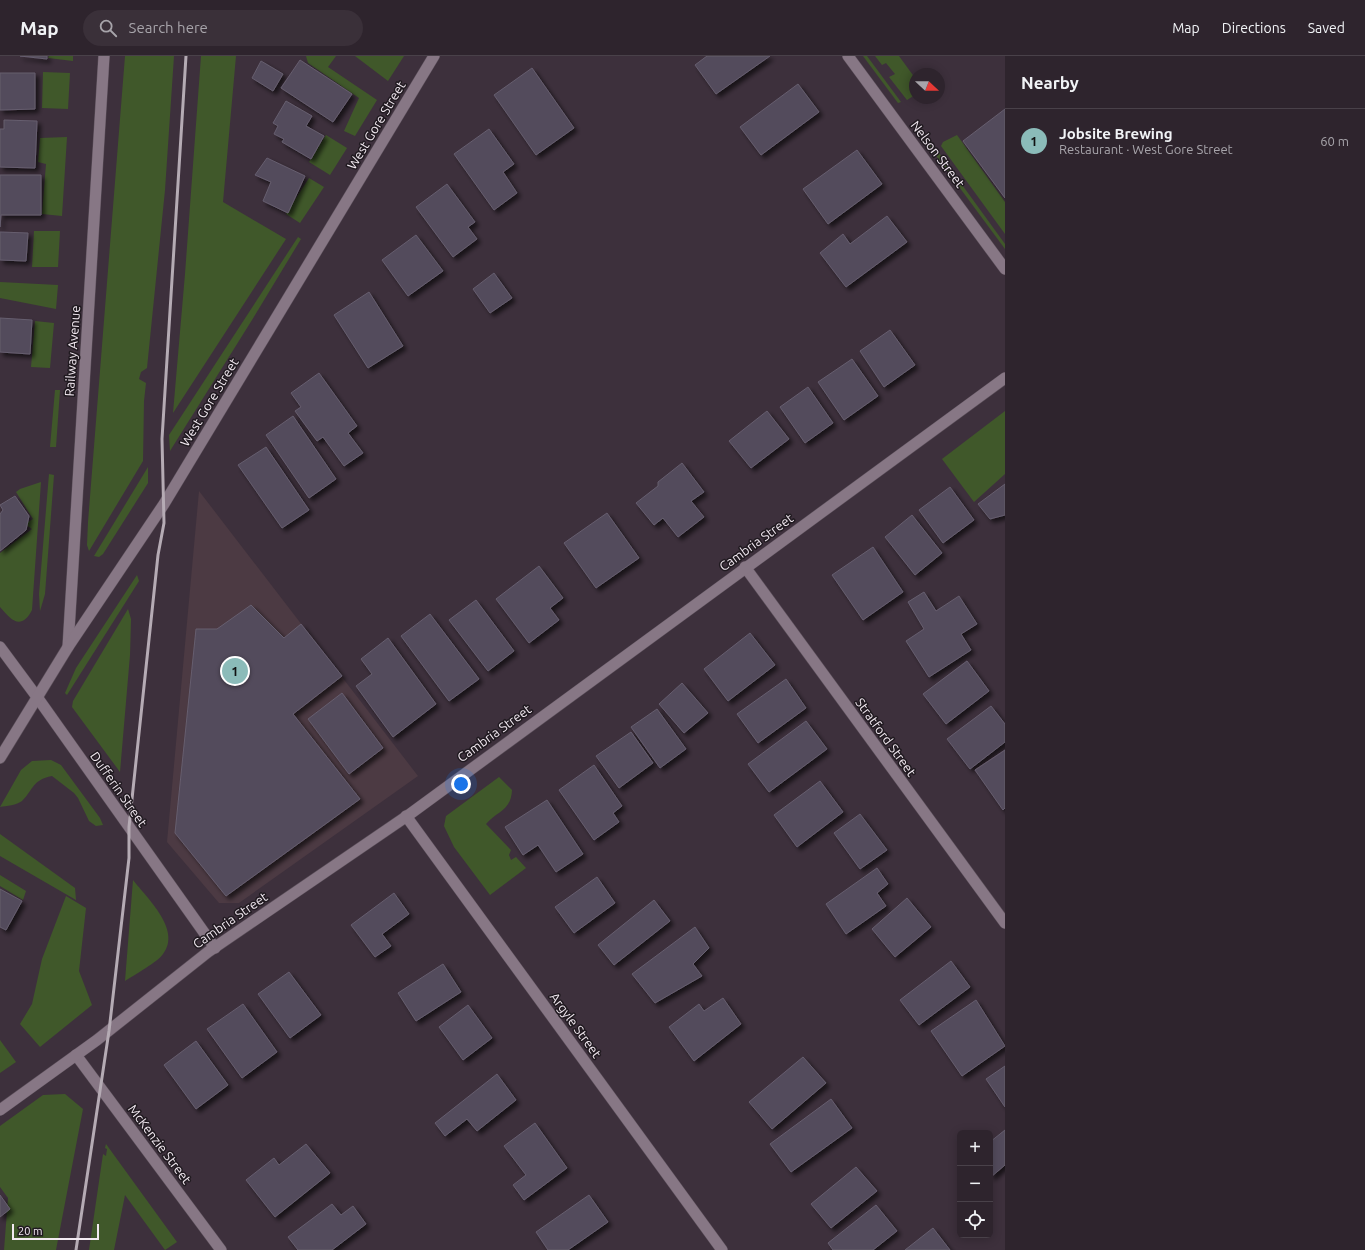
<!DOCTYPE html>
<meta charset="utf-8">
<style>
body{margin:0;font-family:Ubuntu,sans-serif;background:#3a3039;color:#f1f3f6}
.controls{position:absolute;right:12px;bottom:12px;display:grid;overflow:hidden;border-radius:6px;box-shadow:0 2px 10px #0003}
.controls button{width:36px;height:36px;display:grid;place-items:center;padding:0;border:0;border-bottom:1px solid #494149;background:#2e242d;color:#f1f3f6;font:20px sans-serif}
.compass{position:absolute;left:909px;top:12px;width:36px;height:36px;border-radius:50%;background:#2e242d;box-shadow:0 2px 10px #0003;rotate:112deg}
.scale{position:absolute;left:12px;bottom:10px;width:87px;box-sizing:border-box;padding-left:4px;border:2px solid #f2e9f1;border-top:0;font-size:11px;line-height:14px;white-space:nowrap;color:#f2e9f1;-webkit-text-stroke:3px #201a20;paint-order:stroke}
.you{position:absolute;left:461px;top:728px;width:14px;height:14px;margin:-10px;border:3px solid #fff;border-radius:50%;background:#1a73e8;box-shadow:0 0 0 6px #1a73e833}
.badge{display:grid;place-items:center;width:26px;height:26px;border-radius:50%;background:#8bbbb9;color:#111;font-size:13px;font-weight:700}
.pin{position:absolute;translate:-50% -50%;border:2px solid #fff;box-shadow:0 1px 4px #0006}
.list{margin:0;padding:0;list-style:none}
h2{display:flex;justify-content:space-between;align-items:center;height:52px;margin:0;padding:0 16px;font-size:17px}
h2 small{font-size:13px;font-weight:400;color:#a7a4aa}
.list li{display:grid;grid-template-columns:26px 1fr auto;gap:12px;align-items:center;box-sizing:border-box;height:64px;padding:0 16px;border-top:1px solid #494149}
.list b{display:block;font-size:15px;white-space:nowrap}
.list p{margin:0;font-size:13px;white-space:nowrap;color:#a7a4aa}
.list em{font-size:13px;font-style:normal;color:#a7a4aa}
.icon{flex:none;width:22px;height:22px;fill:none;stroke:currentColor;stroke-width:2;stroke-linecap:round;stroke-linejoin:round}
.map{position:relative;flex:none;width:1005px;height:1194px;overflow:hidden}
header{display:flex;align-items:center;gap:24px;box-sizing:border-box;height:56px;padding:0 20px;background:#2e242d;border-bottom:1px solid #494149}
header strong{font-size:19px}
nav{display:flex;gap:22px;margin-inline-start:auto;font-size:14px}
.search{width:280px;height:36px;background:#3a3039;display:flex;align-items:center;gap:10px;box-sizing:border-box;padding:0 14px;border-radius:22px;color:#a7a4aa;font-size:15px}
main{display:flex}
aside{flex:1;background:#2e242d}
.map>svg:first-child{display:block}
.commercial{fill:#4c3a43}
.green{fill:#40582a}
.building{fill:#534b5b;stroke:#665e6f;filter:url(#shadow)}
.lines{fill:none;stroke-linecap:round;stroke-linejoin:round}
.minor-casing{stroke:#5a4e59;stroke-width:12}
.tertiary-casing{stroke:#5a4e59;stroke-width:12}
.minor{stroke:#877785;stroke-width:11}
.tertiary{stroke:#877785;stroke-width:11}
.rail{stroke:#b5abb4;stroke-width:3}
.labels{text-anchor:middle;stroke-width:3;stroke-linejoin:round;paint-order:stroke}
.street-label{font-size:13px;fill:#f2e9f1;stroke:#201a20}
</style>
<header>
<strong>Map</strong>
<div class="search"><svg class="icon" aria-label="search" viewBox="0 0 24 24"><circle cx="10" cy="10" r="6"/><path d="M15 15l6 6"/></svg>Search here</div>
<nav><a>Map</a><a>Directions</a><a>Saved</a></nav>
</header>
<main>
<div class="map">
<svg width="1005" height="1194" viewBox="0 0 1005 1194">
<defs>
<filter id="shadow"><feDropShadow dx="3.5" dy="3.5" stdDeviation="2" flood-color="#0009"/></filter>
</defs>
<rect width="100%" height="100%" fill="#3d303c"/>
<!-- commercial -->
<path class="commercial" d="M 199,435 L 418,720 L 239,847 L 219,847 L 167,786 Z"/>
<!-- green -->
<g class="green">
<path d="M 49,0 L 73,0 L 73,5 L 48,2 Z"/>
<path d="M 125,0 L 174,0 L 165,134 L 147,312 L 141,316 L 139,323 L 146,327 L 144,345 L 143,405 L 89,495 L 87,489 L 88,466 Z"/>
<path d="M 201,0 L 236,0 L 223,146 L 286,183 L 173,357 L 185,218 Z"/>
<path d="M 306,0 L 336,0 L 328,11 L 377,44 L 355,80 L 344,75 L 359,42 L 308,7 Z"/>
<path d="M 355,0 L 404,0 L 388,25 Z"/>
<path d="M 863,0 L 867,0 L 901,46 L 898,47 Z"/>
<path d="M 875,0 L 899,0 L 915,22 L 915,39 L 907,44 L 889,21 L 895,18 L 886,7 L 882,9 Z"/>
<path d="M 43,16 L 70,17 L 68,53 L 42,52 Z"/>
<path d="M 923,75 L 1005,188 L 1005,193 L 920,78 Z"/>
<path d="M 326,79 L 347,92 L 330,119 L 309,106 Z"/>
<path d="M 957,79 L 1005,146 L 1005,178 L 941,90 L 943,86 Z"/>
<path d="M 67,81 L 62,160 L 42,158 L 46,108 L 38,106 L 40,82 Z"/>
<path d="M 309,122 L 324,131 L 300,167 L 286,158 Z"/>
<path d="M 34,175 L 60,175 L 58,211 L 32,211 Z"/>
<path d="M 298,181 L 301,183 L 252,264 L 170,395 L 169,379 Z"/>
<path d="M 0,226 L 58,229 L 56,253 L 0,242 Z"/>
<path d="M 35,265 L 54,267 L 50,312 L 31,311 Z"/>
<path d="M 55,334 L 60,334 L 56,391 L 50,391 Z"/>
<path d="M 1005,355 L 1005,418 L 974,446 L 942,403 Z"/>
<path d="M 148,411 L 148,427 L 103,498 L 99,501 L 94,500 Z"/>
<path d="M 49,418 L 54,419 L 45,538 L 40,555 L 39,538 Z"/>
<path d="M 41,426 L 32,554 C 21,575 11,564 0,551 L 0,497 L 32,473 L 25,468 L 33,463 L 16,436 L 20,433 Z"/>
<path d="M 137,519 L 139,525 L 67,639 L 65,637 L 76,612 Z"/>
<path d="M 128,553 L 131,563 L 130,599 L 120,716 L 72,651 L 73,645 Z"/>
<path d="M 51,704 L 61,709 L 100,762 L 103,769 L 96,770 L 89,765 L 78,742 L 74,737 L 52,720 C 32,724 34,733 22,745 C 17,749 6,750 0,751 L 21,714 L 32,705 Z"/>
<path d="M 499,721 L 512,734 C 511,755 497,755 486,768 L 511,794 L 509,799 L 511,804 L 516,801 L 526,812 L 490,839 L 454,791 L 444,770 L 446,760 Z"/>
<path d="M 0,778 L 75,832 L 76,844 L 0,800 Z"/>
<path d="M 0,819 L 26,835 L 23,844 L 0,830 Z"/>
<path d="M 133,824 C 147,842 182,874 163,898 C 158,906 134,919 125,925 Z"/>
<path d="M 66,840 L 86,852 L 79,915 L 92,949 L 40,991 L 20,968 L 32,948 L 42,903 Z"/>
<path d="M 0,984 L 16,1006 L 0,1017 Z"/>
<path d="M 65,1038 L 83,1053 L 56,1194 L 4,1194 L 8,1142 L 0,1131 L 0,1070 L 43,1039 Z"/>
<path d="M 106,1088 L 177,1186 L 165,1194 L 125,1139 L 114,1194 L 89,1194 L 103,1098 L 106,1100 L 107,1093 L 105,1092 Z"/>
</g>
<!-- building -->
<g class="building">
<path d="M 20,0 L 47,0 L 47,3 Z"/>
<path d="M 707,0 L 770,0 L 716,38 L 695,9 Z"/>
<path d="M 300,4 L 352,38 L 333,66 L 281,32 Z"/>
<path d="M 261,5 L 283,18 L 273,35 L 252,22 Z"/>
<path d="M 532,12 L 574,72 L 536,99 L 494,39 Z"/>
<path d="M 0,17 L 35,17 L 35,53 L 0,54 Z"/>
<path d="M 798,28 L 819,56 L 761,99 L 740,71 Z"/>
<path d="M 286,45 L 312,60 L 306,70 L 324,80 L 311,103 L 282,86 L 284,83 L 274,78 L 278,70 L 273,67 Z"/>
<path d="M 1005,53 L 1005,142 L 963,85 Z"/>
<path d="M 4,64 L 37,65 L 35,112 L 0,111 L 0,73 L 4,73 Z"/>
<path d="M 489,73 L 514,108 L 503,116 L 517,137 L 494,154 L 454,98 Z"/>
<path d="M 857,94 L 882,128 L 828,168 L 803,133 Z"/>
<path d="M 267,102 L 305,120 L 288,157 L 263,145 L 271,126 L 255,119 Z"/>
<path d="M 0,119 L 41,119 L 41,159 L 1,159 L 0,171 Z"/>
<path d="M 447,128 L 475,166 L 468,171 L 477,183 L 453,201 L 416,151 Z"/>
<path d="M 887,160 L 907,186 L 846,231 L 820,197 L 843,178 L 850,188 Z"/>
<path d="M 0,176 L 28,177 L 26,205 L 0,204 Z"/>
<path d="M 416,179 L 443,215 L 408,240 L 382,204 Z"/>
<path d="M 494,217 L 512,242 L 490,257 L 473,233 Z"/>
<path d="M 369,236 L 403,290 L 368,312 L 334,259 Z"/>
<path d="M 0,262 L 32,264 L 30,298 L 0,296 Z"/>
<path d="M 890,274 L 915,309 L 884,331 L 860,295 Z"/>
<path d="M 852,303 L 878,340 L 844,364 L 818,326 Z"/>
<path d="M 319,317 L 357,370 L 348,377 L 363,397 L 344,410 L 323,381 L 317,385 L 295,355 L 301,351 L 291,337 Z"/>
<path d="M 808,331 L 833,367 L 805,387 L 780,351 Z"/>
<path d="M 767,355 L 789,383 L 751,412 L 729,385 Z"/>
<path d="M 293,360 L 336,423 L 309,442 L 266,379 Z"/>
<path d="M 266,391 L 309,454 L 282,472 L 238,409 Z"/>
<path d="M 682,407 L 704,436 L 691,445 L 704,461 L 678,481 L 663,462 L 654,469 L 636,447 L 658,430 L 658,426 Z"/>
<path d="M 1005,428 L 1005,459 L 990,463 L 978,448 Z"/>
<path d="M 950,431 L 974,464 L 943,487 L 919,454 Z"/>
<path d="M 15,440 L 29,460 L 26,474 L 0,495 L 0,458 L 3,454 L 0,449 Z"/>
<path d="M 607,457 L 639,502 L 596,532 L 564,487 Z"/>
<path d="M 912,459 L 942,497 L 915,519 L 885,481 Z"/>
<path d="M 873,491 L 903,536 L 863,564 L 832,519 Z"/>
<path d="M 539,510 L 563,542 L 550,552 L 559,564 L 529,587 L 496,543 Z"/>
<path d="M 924,536 L 936,555 L 959,540 L 977,568 L 961,578 L 971,594 L 929,621 L 906,585 L 924,573 L 908,546 Z"/>
<path d="M 476,544 L 514,595 L 488,615 L 449,564 Z"/>
<path d="M 251,549 L 284,582 L 301,568 L 342,620 L 293,658 L 360,743 L 226,840 L 175,777 L 196,573 L 217,573 Z"/>
<path d="M 430,558 L 479,623 L 449,645 L 401,580 Z"/>
<path d="M 750,577 L 775,609 L 728,645 L 704,613 Z"/>
<path d="M 388,582 L 436,648 L 393,681 L 356,630 L 372,618 L 361,603 Z"/>
<path d="M 967,605 L 989,635 L 946,668 L 923,638 Z"/>
<path d="M 786,623 L 806,652 L 758,687 L 737,658 Z"/>
<path d="M 682,627 L 708,657 L 684,677 L 659,648 Z"/>
<path d="M 342,637 L 383,692 L 349,718 L 308,663 Z"/>
<path d="M 991,650 L 1005,668 L 1005,686 L 970,713 L 947,683 Z"/>
<path d="M 657,653 L 686,693 L 660,712 L 631,671 Z"/>
<path d="M 806,665 L 827,693 L 769,736 L 748,708 Z"/>
<path d="M 631,676 L 653,707 L 619,732 L 596,700 Z"/>
<path d="M 1005,694 L 1005,752 L 1003,754 L 975,714 Z"/>
<path d="M 594,709 L 622,750 L 613,757 L 619,766 L 594,784 L 559,734 Z"/>
<path d="M 820,725 L 843,756 L 797,791 L 774,759 Z"/>
<path d="M 547,744 L 583,798 L 556,816 L 538,789 L 523,799 L 505,771 Z"/>
<path d="M 860,758 L 887,794 L 860,813 L 834,777 Z"/>
<path d="M 877,812 L 888,828 L 877,837 L 886,850 L 846,878 L 826,848 Z"/>
<path d="M 597,821 L 615,847 L 574,877 L 555,851 Z"/>
<path d="M 0,833 L 22,845 L 6,874 L 0,871 Z"/>
<path d="M 394,837 L 409,858 L 382,878 L 391,890 L 375,901 L 351,869 Z"/>
<path d="M 907,842 L 931,871 L 895,901 L 872,873 Z"/>
<path d="M 654,844 L 670,865 L 614,909 L 598,889 Z"/>
<path d="M 695,871 L 709,892 L 693,908 L 702,920 L 655,947 L 632,918 Z"/>
<path d="M 951,905 L 970,931 L 919,969 L 900,944 Z"/>
<path d="M 443,908 L 461,936 L 416,965 L 398,937 Z"/>
<path d="M 289,916 L 321,959 L 290,982 L 258,938 Z"/>
<path d="M 723,942 L 741,968 L 694,1005 L 669,971 L 699,948 L 704,955 Z"/>
<path d="M 976,944 L 1005,990 L 962,1020 L 931,975 Z"/>
<path d="M 243,948 L 277,996 L 242,1022 L 207,973 Z"/>
<path d="M 468,949 L 492,982 L 463,1004 L 439,971 Z"/>
<path d="M 196,985 L 228,1029 L 196,1053 L 164,1009 Z"/>
<path d="M 803,1001 L 826,1027 L 772,1073 L 749,1046 Z"/>
<path d="M 1005,1010 L 1005,1051 L 986,1023 Z"/>
<path d="M 497,1018 L 516,1044 L 477,1075 L 467,1063 L 445,1080 L 435,1067 Z"/>
<path d="M 831,1043 L 852,1072 L 791,1116 L 770,1088 Z"/>
<path d="M 535,1067 L 567,1112 L 524,1144 L 513,1129 L 526,1119 L 504,1090 Z"/>
<path d="M 1005,1074 L 1005,1109 L 991,1121 L 990,1086 Z"/>
<path d="M 306,1088 L 330,1117 L 275,1161 L 246,1124 L 274,1102 L 279,1109 Z"/>
<path d="M 856,1111 L 877,1135 L 831,1172 L 811,1148 Z"/>
<path d="M 0,1139 L 10,1153 L 0,1161 Z"/>
<path d="M 589,1139 L 608,1166 L 568,1194 L 548,1194 L 536,1176 Z"/>
<path d="M 332,1148 L 341,1159 L 353,1150 L 366,1168 L 332,1194 L 298,1194 L 288,1181 Z"/>
<path d="M 876,1149 L 897,1175 L 873,1194 L 833,1194 L 828,1187 Z"/>
<path d="M 933,1172 L 950,1194 L 905,1194 Z"/>
</g>
<g class="lines">
<!-- minor casing -->
<g class="minor-casing">
<g id="minor">
<path d="M 848,0 L 1005,213"/>
<path d="M 745,511 L 1005,867"/>
<path d="M 68,591 L 104,0"/>
<path d="M 37,641 L 215,892"/>
<path d="M 406,760 L 722,1194"/>
<path d="M 76,999 L 221,1194"/>
<path d="M 0,1054 L 97,984 L 208,896 L 410,758 L 1005,322"/>
</g>
</g>
<!-- tertiary casing -->
<g class="tertiary-casing">
<g id="tertiary">
<path d="M 0,591 L 37,641"/>
<path d="M 0,702 L 68,591 L 164,448 L 434,0"/>
</g>
</g>
<!-- minor -->
<use href="#minor" class="minor"/>
<!-- tertiary -->
<use href="#tertiary" class="tertiary"/>
<!-- rail -->
<path class="rail" d="M 76,1194 L 109,975 L 129,802 L 129,771 L 158,499 L 164,467 L 162,383 L 186,0"/>
</g>
<g class="labels">
<!-- street labels -->
<g class="street-label">
<text transform="translate(376 69) rotate(-59)" y="5">West Gore Street</text>
<text transform="translate(938 98) rotate(53)" y="5">Nelson Street</text>
<text transform="translate(72 295) rotate(-86)" y="5">Railway Avenue</text>
<text transform="translate(209 346) rotate(-59)" y="5">West Gore Street</text>
<text transform="translate(756 486) rotate(-36)" y="5">Cambria Street</text>
<text transform="translate(494 677) rotate(-36)" y="5">Cambria Street</text>
<text transform="translate(886 681) rotate(54)" y="5">Stratford Street</text>
<text transform="translate(119 733) rotate(55)" y="5">Dufferin Street</text>
<text transform="translate(230 864) rotate(-35)" y="5">Cambria Street</text>
<text transform="translate(576 969) rotate(54)" y="5">Argyle Street</text>
<text transform="translate(160 1088) rotate(53)" y="5">McKenzie Street</text>
</g>
</g>
</svg>
<div class="controls">
<button>+</button>
<button>−</button>
<button><svg class="icon" aria-label="locate" viewBox="0 0 24 24"><circle cx="12" cy="12" r="6"/><path d="M12 2v4M12 18v4M2 12h4M18 12h4"/></svg></button>
</div>
<svg class="compass" viewBox="-18 -18 36 36"><path d="M0-13l5 13h-10z" fill="#e53935"/><path d="M0 13l5-13h-10z" fill="#a7a4aa"/></svg>
<div class="scale">20 m</div>
<div class="you"></div>
<div class="pin badge" style="left:235px;top:615px">1</div>
</div>
<aside>
<h2>Nearby<small></small></h2>
<ul class="list">
<li><span class="badge">1</span><div><b>Jobsite Brewing</b><p>Restaurant · West Gore Street</p></div><em>60 m</em></li>
</ul>
</aside>
</main>
